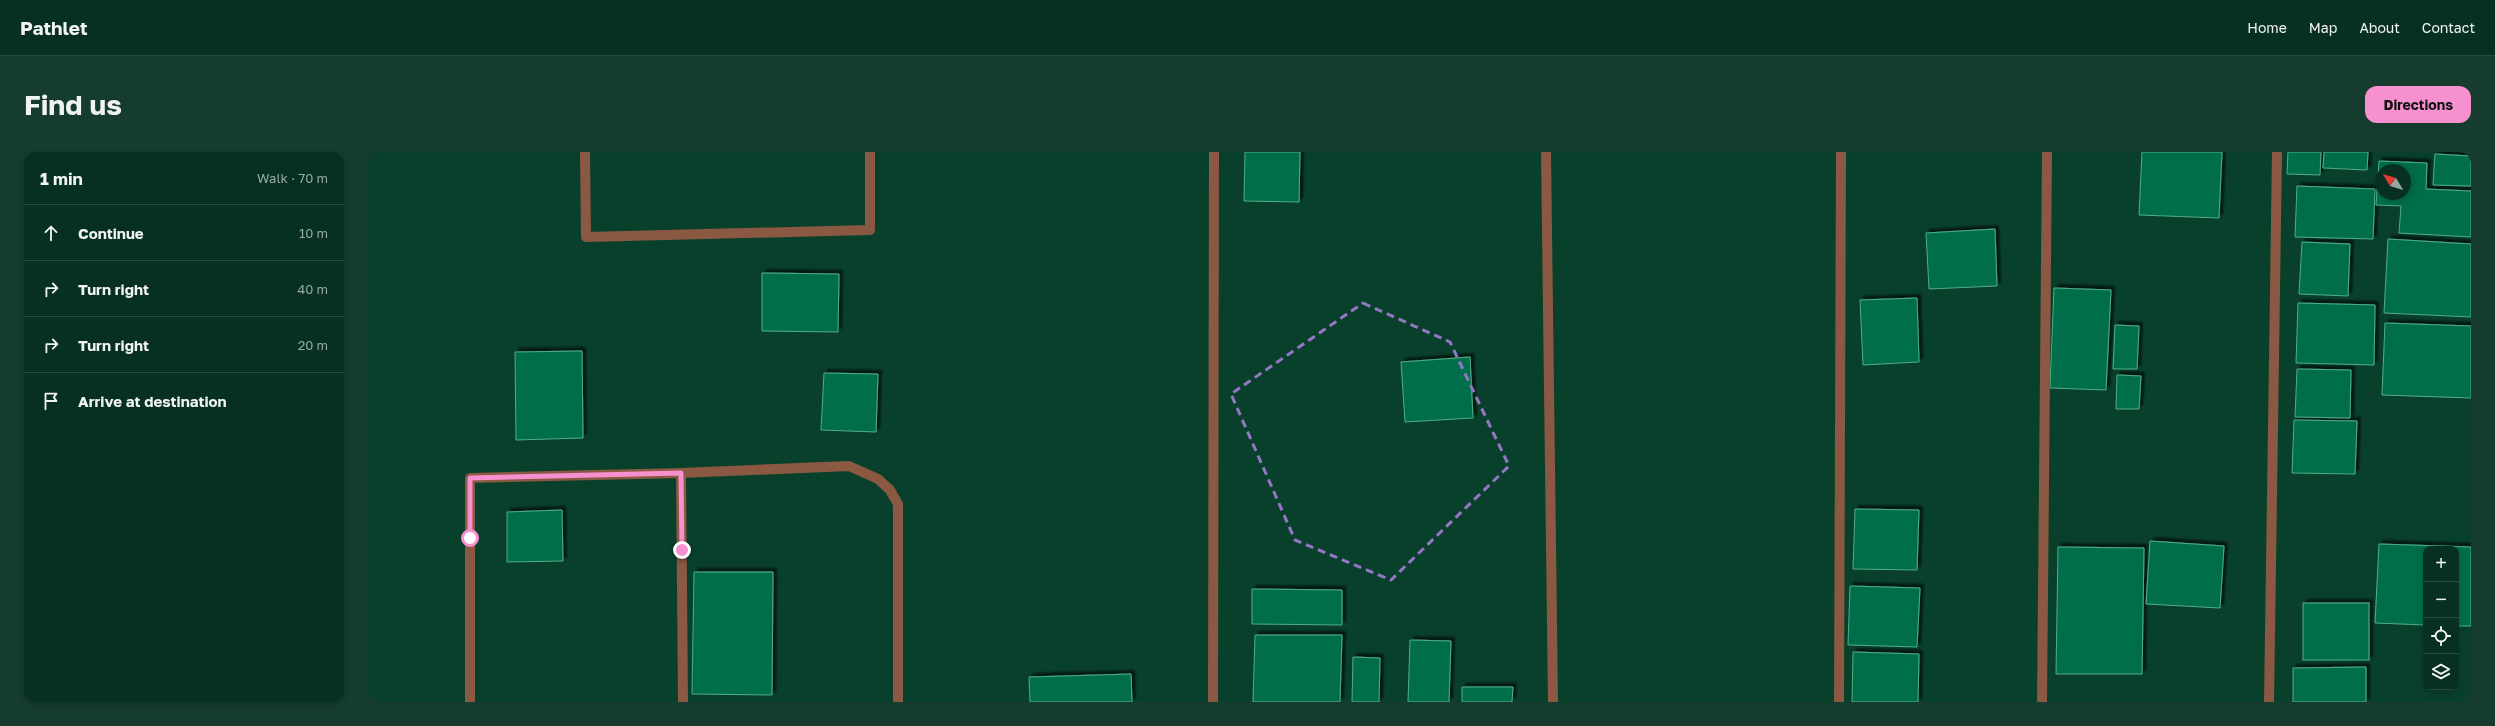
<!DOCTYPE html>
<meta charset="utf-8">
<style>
body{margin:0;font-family:"Golos Text",sans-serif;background:#153c2e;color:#f1f3f6}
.controls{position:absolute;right:12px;bottom:12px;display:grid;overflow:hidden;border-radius:8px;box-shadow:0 2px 6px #0003}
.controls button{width:36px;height:36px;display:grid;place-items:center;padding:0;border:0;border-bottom:1px solid #284b3f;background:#073021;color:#f1f3f6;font:20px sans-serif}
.compass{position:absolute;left:2007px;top:12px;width:36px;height:36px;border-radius:50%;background:#073021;box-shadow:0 2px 6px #0003;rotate:308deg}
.stop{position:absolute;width:12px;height:12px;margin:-9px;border:3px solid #f690cf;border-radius:50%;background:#fff}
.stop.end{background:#f690cf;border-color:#fff;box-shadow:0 1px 4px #0008}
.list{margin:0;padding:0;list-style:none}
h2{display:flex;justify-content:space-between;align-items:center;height:52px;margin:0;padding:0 16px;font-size:17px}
h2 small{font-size:13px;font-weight:400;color:#98a9a5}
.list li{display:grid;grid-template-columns:26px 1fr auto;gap:12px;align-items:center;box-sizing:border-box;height:56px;padding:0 16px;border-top:1px solid #284b3f}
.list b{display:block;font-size:15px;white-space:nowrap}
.list em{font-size:13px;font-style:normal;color:#98a9a5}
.icon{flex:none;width:22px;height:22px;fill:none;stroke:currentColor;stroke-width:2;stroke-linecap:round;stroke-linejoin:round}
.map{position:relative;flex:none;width:2103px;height:550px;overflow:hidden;border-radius:12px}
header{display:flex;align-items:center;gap:24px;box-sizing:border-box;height:56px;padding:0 20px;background:#073021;border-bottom:1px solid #284b3f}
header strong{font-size:19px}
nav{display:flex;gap:22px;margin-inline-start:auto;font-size:14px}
.intro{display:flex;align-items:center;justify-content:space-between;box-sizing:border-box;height:96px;padding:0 24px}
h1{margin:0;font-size:28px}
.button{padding:10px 18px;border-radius:12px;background:#f690cf;color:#111;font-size:14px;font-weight:700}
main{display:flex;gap:24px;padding:0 24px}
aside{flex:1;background:#073021;border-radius:12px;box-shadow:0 2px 6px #0003}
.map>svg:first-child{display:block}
.building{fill:#046e4c;stroke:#4fae86;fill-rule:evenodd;filter:url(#shadow)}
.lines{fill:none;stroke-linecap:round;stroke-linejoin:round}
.minor{stroke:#8b5842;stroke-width:10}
.route{stroke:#f690cf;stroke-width:5}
.marked{fill:none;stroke:#9476c5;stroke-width:3;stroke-dasharray:8 5;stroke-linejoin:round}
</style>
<header>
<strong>Pathlet</strong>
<nav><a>Home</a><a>Map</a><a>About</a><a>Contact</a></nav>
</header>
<div class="intro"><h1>Find us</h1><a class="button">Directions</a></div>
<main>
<aside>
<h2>1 min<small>Walk · 70 m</small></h2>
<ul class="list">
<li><svg class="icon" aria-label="ahead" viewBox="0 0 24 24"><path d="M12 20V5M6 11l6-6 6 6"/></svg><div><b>Continue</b></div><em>10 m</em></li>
<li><svg class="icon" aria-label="right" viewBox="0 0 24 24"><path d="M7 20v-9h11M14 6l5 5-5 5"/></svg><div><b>Turn right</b></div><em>40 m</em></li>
<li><svg class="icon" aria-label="right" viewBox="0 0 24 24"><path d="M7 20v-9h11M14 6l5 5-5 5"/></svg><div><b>Turn right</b></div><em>20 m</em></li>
<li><svg class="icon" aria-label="arrive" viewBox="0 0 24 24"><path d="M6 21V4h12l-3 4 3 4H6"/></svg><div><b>Arrive at destination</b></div></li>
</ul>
</aside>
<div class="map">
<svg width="2103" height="550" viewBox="0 0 2103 550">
<defs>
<filter id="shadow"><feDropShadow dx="3.5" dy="-3.5" stdDeviation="1" flood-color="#0009"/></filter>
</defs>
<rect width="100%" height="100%" fill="#09402c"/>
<!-- building -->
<g class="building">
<path d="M 877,0 L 932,0 L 931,50 L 876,49 Z"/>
<path d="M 1774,0 L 1854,0 L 1851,66 L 1771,63 Z"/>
<path d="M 1920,0 L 1953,0 L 1952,23 L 1919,22 Z"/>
<path d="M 1956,0 L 2000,0 L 1999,18 L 1955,16 Z"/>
<path d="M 2067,2 L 2103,4 L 2103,34 L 2065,33 Z"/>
<path d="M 2011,9 L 2059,11 L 2058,37 L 2103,39 L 2103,85 L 2031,81 L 2033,54 L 2008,53 ZM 2013,18 L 2037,18 L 2037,42 L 2013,42 Z"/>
<path d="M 1929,34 L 2007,37 L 2005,87 L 1927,85 Z"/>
<path d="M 1627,77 L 1629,134 L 1561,137 L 1558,81 Z"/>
<path d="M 2020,87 L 2103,92 L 2103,165 L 2016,161 Z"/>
<path d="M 1934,90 L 1982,92 L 1980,144 L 1931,142 Z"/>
<path d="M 394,121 L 471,122 L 470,180 L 394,179 Z"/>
<path d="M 1686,136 L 1743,138 L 1738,238 L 1682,236 Z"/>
<path d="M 1549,146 L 1551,210 L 1495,213 L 1492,148 Z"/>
<path d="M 1930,151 L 2007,153 L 2006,213 L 1928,211 Z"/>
<path d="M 2017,171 L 2103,174 L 2103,246 L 2014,243 Z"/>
<path d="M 1747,173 L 1771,174 L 1769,217 L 1745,217 Z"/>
<path d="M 214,199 L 215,286 L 148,288 L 147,200 Z"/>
<path d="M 1102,205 L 1105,266 L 1037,270 L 1033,210 Z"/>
<path d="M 1929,217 L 1983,218 L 1982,266 L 1927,265 Z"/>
<path d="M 456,221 L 510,222 L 508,280 L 453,278 Z"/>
<path d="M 1749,223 L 1773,224 L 1771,257 L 1748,257 Z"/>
<path d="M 1926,268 L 1989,269 L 1987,322 L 1924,321 Z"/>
<path d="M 1487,357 L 1551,358 L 1549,418 L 1485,417 Z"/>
<path d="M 194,358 L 195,409 L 139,410 L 139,360 Z"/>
<path d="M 1782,389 L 1856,394 L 1852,456 L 1778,452 Z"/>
<path d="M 2011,392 L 2103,395 L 2103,474 L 2088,474 L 2088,397 L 2058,397 L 2058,473 L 2007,471 Z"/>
<path d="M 1690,395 L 1776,396 L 1774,522 L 1688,522 Z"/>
<path d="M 326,420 L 405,420 L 404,543 L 324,542 Z"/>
<path d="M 1482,434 L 1552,436 L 1549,495 L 1480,493 Z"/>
<path d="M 884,437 L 974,438 L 974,473 L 884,472 Z"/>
<rect x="1935" y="451" width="66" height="57"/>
<path d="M 887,483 L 974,483 L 972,550 L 885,550 Z"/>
<path d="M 1042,488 L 1083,489 L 1081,550 L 1040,550 Z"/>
<path d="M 1485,500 L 1551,502 L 1550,550 L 1484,550 Z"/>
<path d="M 985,505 L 1012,506 L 1011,550 L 984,550 Z"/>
<path d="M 1998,515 L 1998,550 L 1925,550 L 1925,516 Z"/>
<path d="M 763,522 L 764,550 L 662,550 L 661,525 Z"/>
<path d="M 1094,535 L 1145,535 L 1144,550 L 1094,550 Z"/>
</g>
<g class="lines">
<!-- minor -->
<g class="minor">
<path d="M 217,0 L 218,85 L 502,78 L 502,0"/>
<path d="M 1178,0 L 1185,550"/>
<path d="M 313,321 L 315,550"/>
<path d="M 102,550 L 102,326 L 313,321 L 481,314 L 510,327 L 522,338 L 530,352 L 530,550"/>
<path d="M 845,550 L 846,0"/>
<path d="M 1471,550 L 1473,0"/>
<path d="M 1674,550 L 1679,0"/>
<path d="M 1901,550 L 1909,0"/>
</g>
</g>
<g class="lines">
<!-- route -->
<path class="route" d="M 102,386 L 102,326 L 313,321 L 314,398"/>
</g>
<!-- marked area -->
<path class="marked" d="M 995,151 L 1082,190 L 1141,314 L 1023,428 L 927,388 L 863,242 Z"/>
</svg>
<div class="controls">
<button>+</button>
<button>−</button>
<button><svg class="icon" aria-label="locate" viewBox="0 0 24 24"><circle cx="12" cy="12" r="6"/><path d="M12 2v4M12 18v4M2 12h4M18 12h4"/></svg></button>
<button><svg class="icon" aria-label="layers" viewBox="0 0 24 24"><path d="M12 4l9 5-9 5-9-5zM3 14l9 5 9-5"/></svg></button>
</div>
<svg class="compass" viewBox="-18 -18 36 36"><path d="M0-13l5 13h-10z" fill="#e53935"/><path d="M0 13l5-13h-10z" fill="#98a9a5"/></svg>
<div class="stop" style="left:102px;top:386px"></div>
<div class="stop end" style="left:314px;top:398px"></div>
</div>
</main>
